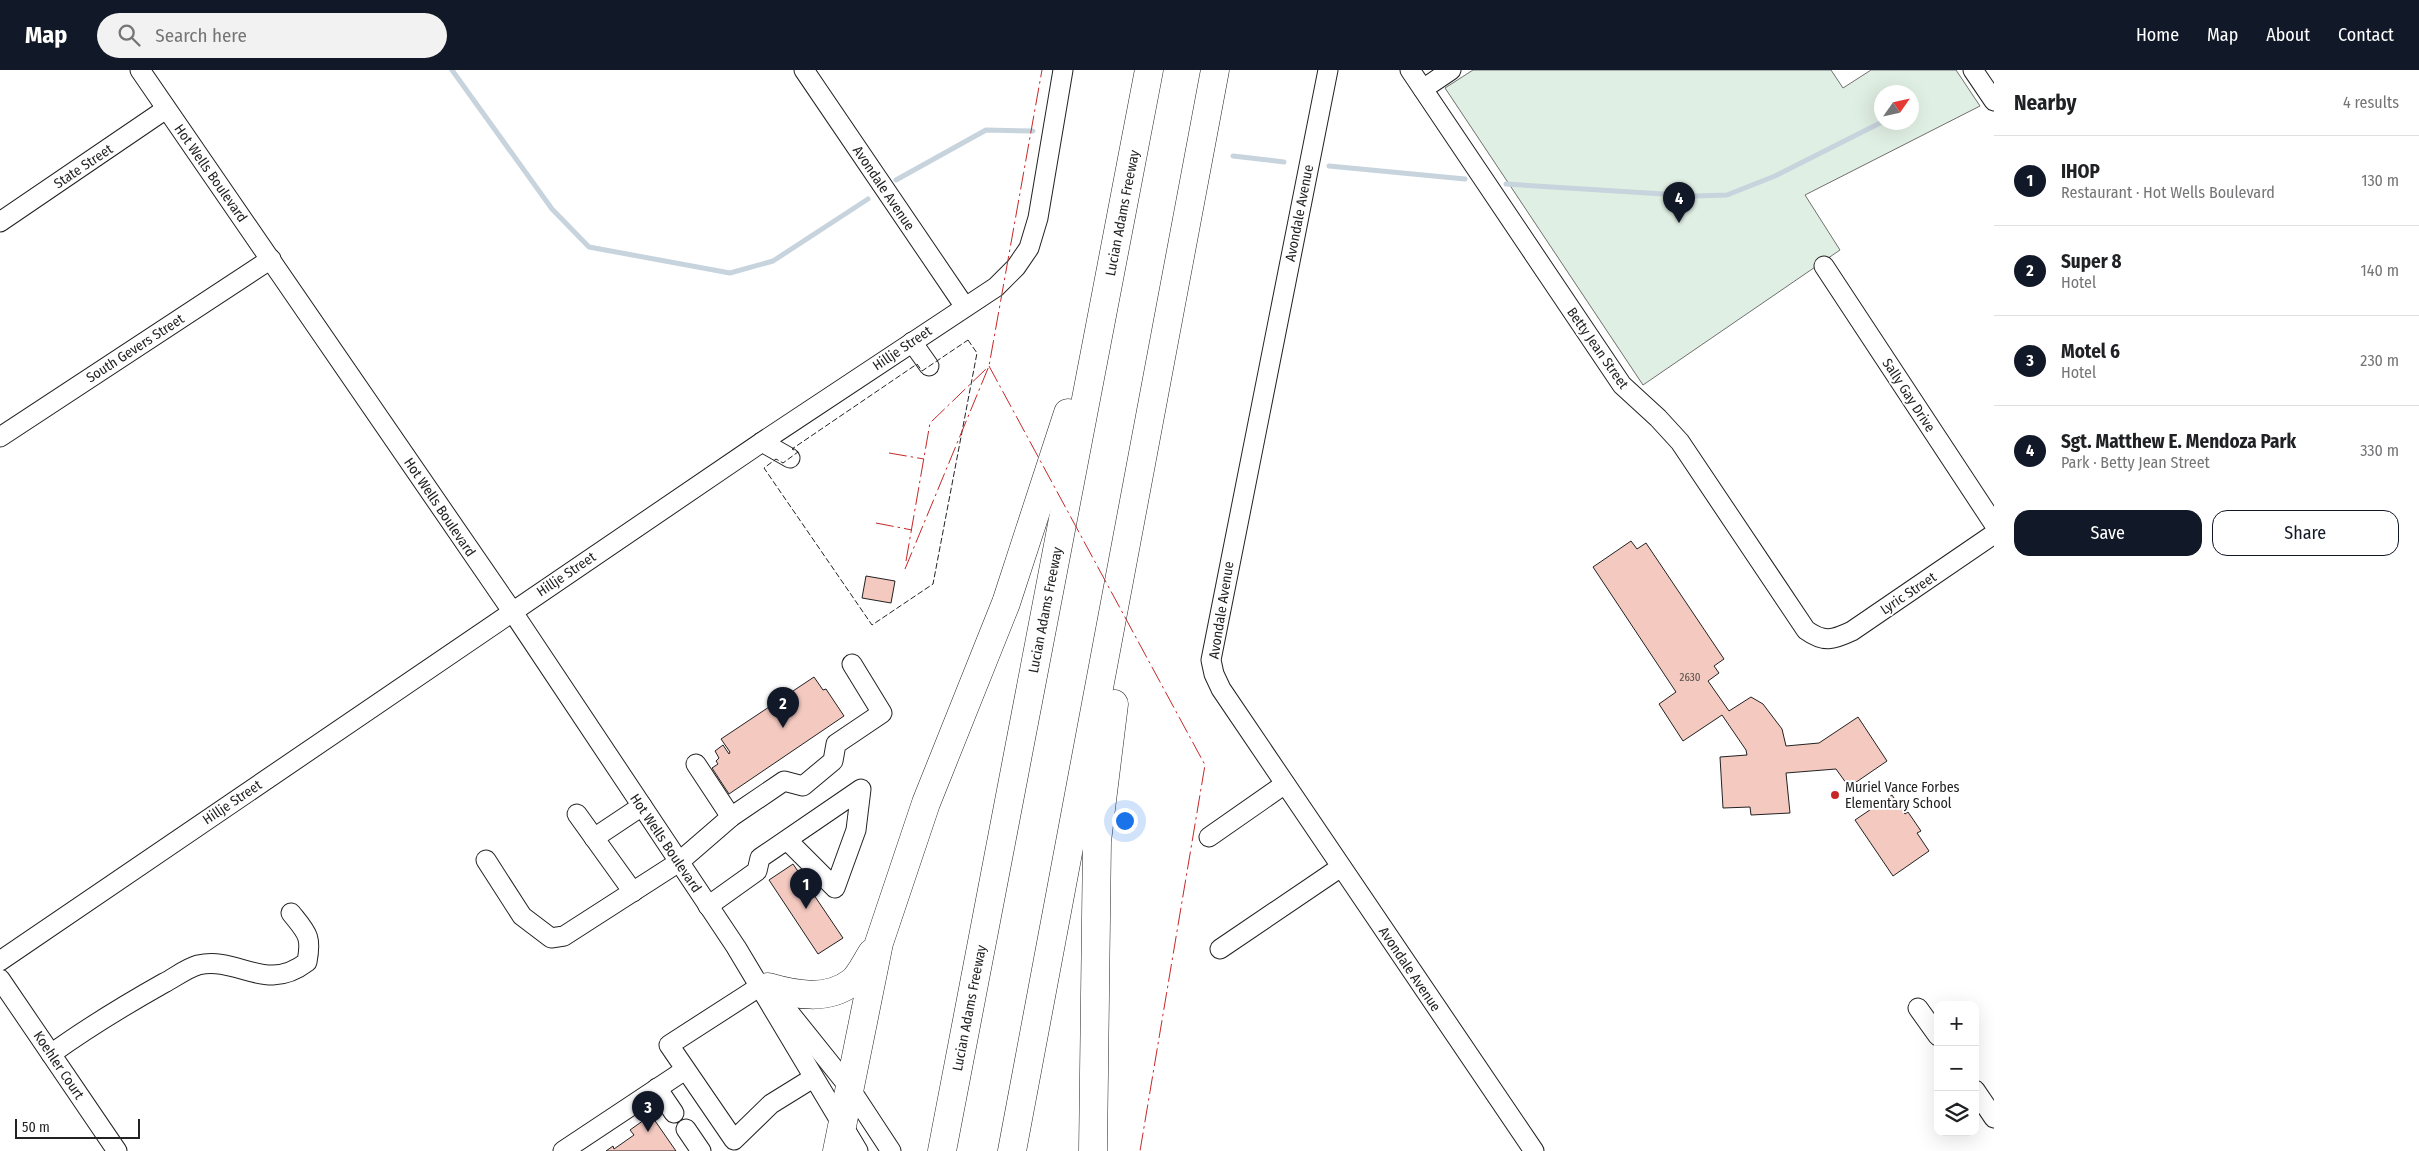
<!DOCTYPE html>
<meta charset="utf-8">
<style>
body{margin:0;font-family:"Fira Sans Condensed",sans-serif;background:#f2f2f2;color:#202124}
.controls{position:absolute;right:15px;bottom:15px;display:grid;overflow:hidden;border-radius:10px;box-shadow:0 5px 20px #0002}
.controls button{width:45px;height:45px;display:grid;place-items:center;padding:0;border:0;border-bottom:1px solid #e0e0e0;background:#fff;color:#202124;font:25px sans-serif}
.compass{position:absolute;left:1874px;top:15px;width:45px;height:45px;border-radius:50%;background:#fff;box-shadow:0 5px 20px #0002;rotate:56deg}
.scale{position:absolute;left:15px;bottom:12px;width:125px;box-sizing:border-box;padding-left:5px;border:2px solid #222;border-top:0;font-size:14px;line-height:18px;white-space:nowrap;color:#222;-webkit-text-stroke:4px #fff;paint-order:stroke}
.you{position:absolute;left:1124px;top:750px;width:18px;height:18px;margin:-12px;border:4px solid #fff;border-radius:50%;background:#1a73e8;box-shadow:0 0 0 8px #1a73e833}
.badge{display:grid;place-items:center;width:32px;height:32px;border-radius:50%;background:#111827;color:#fff;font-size:16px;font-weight:700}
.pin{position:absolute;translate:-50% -41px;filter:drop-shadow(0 1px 2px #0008)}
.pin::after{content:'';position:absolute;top:26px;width:18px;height:15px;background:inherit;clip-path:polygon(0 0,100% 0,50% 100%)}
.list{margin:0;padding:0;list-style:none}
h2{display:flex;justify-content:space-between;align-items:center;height:65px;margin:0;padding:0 20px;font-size:21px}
h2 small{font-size:16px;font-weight:400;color:#757577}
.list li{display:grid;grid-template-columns:32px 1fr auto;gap:15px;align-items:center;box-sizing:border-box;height:90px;padding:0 20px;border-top:1px solid #e0e0e0}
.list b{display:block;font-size:19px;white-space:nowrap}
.list p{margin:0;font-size:16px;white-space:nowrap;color:#757577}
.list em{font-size:16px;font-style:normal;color:#757577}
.actions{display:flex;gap:10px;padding:15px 20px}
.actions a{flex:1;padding:11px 0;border:1px solid #111827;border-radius:15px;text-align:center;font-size:18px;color:#111827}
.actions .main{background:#111827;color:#fff}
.icon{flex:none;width:28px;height:28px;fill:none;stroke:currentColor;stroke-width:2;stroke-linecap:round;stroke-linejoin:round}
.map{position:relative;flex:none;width:1994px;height:1081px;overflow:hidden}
header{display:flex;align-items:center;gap:30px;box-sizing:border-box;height:70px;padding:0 25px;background:#111827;color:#fff}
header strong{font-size:24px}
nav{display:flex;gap:28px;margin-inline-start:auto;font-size:18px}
.search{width:350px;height:45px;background:#f2f2f2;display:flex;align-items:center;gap:12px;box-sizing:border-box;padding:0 18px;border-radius:28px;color:#757577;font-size:19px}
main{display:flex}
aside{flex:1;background:#fff}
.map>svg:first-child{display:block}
.park{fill:#e0efe3;stroke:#6f6f6f;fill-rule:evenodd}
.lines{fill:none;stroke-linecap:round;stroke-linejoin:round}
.stream{stroke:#c7d3dd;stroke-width:5}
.building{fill:#f3c9c0;stroke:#222}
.minor-casing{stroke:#222;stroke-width:21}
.highway-casing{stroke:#222;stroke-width:29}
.minor{stroke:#fff;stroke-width:19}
.highway{stroke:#fff;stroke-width:28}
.fence{stroke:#222;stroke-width:1;stroke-dasharray:6 2.5;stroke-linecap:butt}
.power{stroke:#c62828;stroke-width:1;stroke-dasharray:18 4 2.5 4;stroke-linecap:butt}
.poi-dot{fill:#c62828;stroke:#fff;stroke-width:2}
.labels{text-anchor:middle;stroke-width:4;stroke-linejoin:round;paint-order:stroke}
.number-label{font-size:11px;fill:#564c4a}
.street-label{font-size:14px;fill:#222;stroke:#fff}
.poi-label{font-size:14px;fill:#222;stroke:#fff;text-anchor:start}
</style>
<header>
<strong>Map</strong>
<div class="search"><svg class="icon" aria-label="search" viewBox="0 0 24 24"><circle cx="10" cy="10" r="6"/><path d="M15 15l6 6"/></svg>Search here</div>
<nav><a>Home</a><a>Map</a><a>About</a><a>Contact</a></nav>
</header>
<main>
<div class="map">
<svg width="1994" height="1081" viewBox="0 0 1994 1081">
<rect width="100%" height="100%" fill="#fff"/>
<!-- park -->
<path class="park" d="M 1473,0 L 1831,0 L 1843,18 L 1871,0 L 1956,0 L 1980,36 L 1805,125 L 1840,180 L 1643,315 L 1445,18 ZM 1882,22 L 1912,22 L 1912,52 L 1882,52 Z"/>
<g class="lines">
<!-- stream -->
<g class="stream">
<path d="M 452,0 L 552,139 L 589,177 L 730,203 L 773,191 L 868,129"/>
<path d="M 1912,37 L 1915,35"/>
<path d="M 1233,86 L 1284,92"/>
<path d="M 1329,96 L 1465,109"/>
<path d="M 896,110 L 986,60 L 1033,61"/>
<path d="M 1506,114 L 1695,126 L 1727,125 L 1775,106 L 1882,52"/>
</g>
</g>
<!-- building -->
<g class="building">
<path d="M 1631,471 L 1637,479 L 1646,473 L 1724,589 L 1714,596 L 1719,603 L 1708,611 L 1729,641 L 1751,627 L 1763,634 L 1782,659 L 1786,676 L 1819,673 L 1858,647 L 1887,691 L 1849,717 L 1836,699 L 1786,703 L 1790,743 L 1751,745 L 1750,737 L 1723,738 L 1720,687 L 1747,685 L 1746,680 L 1722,645 L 1683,671 L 1659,634 L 1676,622 L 1593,497 Z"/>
<path d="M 866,506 L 895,511 L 891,533 L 862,528 Z"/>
<path d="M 814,607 L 823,620 L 826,619 L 844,646 L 729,724 L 712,698 L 718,694 L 716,691 L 719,688 L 715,681 L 723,675 L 729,684 L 730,682 L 721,669 Z"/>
<path d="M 1892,725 L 1905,744 L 1908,742 L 1921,761 L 1917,763 L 1929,781 L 1893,806 L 1855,750 Z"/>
<path d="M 793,794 L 843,868 L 818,884 L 769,810 Z"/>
<path d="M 651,1045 L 676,1081 L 606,1081 L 613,1076 L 614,1079 L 634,1065 L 630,1060 Z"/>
</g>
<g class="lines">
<!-- minor casing -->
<g class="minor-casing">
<g id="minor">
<path d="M 140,0 L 512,541 L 736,877 L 858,1081"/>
<path d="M 804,0 L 965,237"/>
<path d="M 1328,0 L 1211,590 L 1214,604 L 1221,619 L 1534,1081"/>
<path d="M 1410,0 L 1622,315 L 1658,348 L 1680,372 L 1806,560 C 1824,573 1833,570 1852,561 L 1994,464"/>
<path d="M 1973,0 L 1994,31"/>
<path d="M 1423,19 L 1451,0"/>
<path d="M 0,152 L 166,39"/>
<path d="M 1824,196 L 1994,454"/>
<path d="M 912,272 L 929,296"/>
<path d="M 0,367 L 271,189"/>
<path d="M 762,372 L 790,388"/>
<path d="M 696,694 L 731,747"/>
<path d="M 577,744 L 633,822"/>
<path d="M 1209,767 L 1285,714"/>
<path d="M 594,768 L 642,736"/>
<path d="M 486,790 L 522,846 L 551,868 L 564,866 L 679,792 L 731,747 L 784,711 L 803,716 L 833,691 L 836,674 L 882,643 L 852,594"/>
<path d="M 708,836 L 757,801 L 760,788 L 861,719 L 856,760 L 835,818 L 787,770"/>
<path d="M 1220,879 L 1341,797"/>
<path d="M 0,891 L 762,372 L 996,217 L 1016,197 L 1029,178 L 1038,148 L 1063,0"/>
<path d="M 0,909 L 117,1081"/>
<path d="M 759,917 L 669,975 L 734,1070 L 771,1034 L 813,1008"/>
<path d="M 776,926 L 849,1017 L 891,1081"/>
<path d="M 1918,938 L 1938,966"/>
<path d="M 51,984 C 87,958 125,935 164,913 C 174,908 187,898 198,895 C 239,886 265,924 307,892 C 312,866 307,863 291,843"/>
<path d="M 657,1018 L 674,1043"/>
<path d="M 1975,1020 L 1994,1048"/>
<path d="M 686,1059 L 701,1081"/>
<path d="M 563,1081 L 685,1000"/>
</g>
</g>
<!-- highway casing -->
<g class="highway-casing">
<g id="highway">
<path d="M 768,917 C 795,925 828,931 852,912 C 860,906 866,892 872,883"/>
<path d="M 837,1081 L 879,873 L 926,733 L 1006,533 L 1068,343"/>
<path d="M 942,1081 L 1149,0"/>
<path d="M 1012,1081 L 1215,0"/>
<path d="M 1093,1081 L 1097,771 L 1114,634"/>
</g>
</g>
<!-- minor -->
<use href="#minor" class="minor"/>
<!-- highway -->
<use href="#highway" class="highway"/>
<!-- fence -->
<path class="fence" d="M 968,270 L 977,283 L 933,514 L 872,555 L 764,398 L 776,389 L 783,393 L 798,382 L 792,379 L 917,294 L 922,301 Z"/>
<!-- power -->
<g class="power">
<path d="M 989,296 L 1205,695 L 1140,1081"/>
<path d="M 889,383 L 924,389"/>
<path d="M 876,453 L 912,460"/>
<path d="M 906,491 L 930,353 L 987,298"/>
<path d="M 905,499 L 989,296 L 1042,0"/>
</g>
</g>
<!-- markers -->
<circle class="poi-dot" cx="1835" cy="725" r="5"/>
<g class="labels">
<!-- number labels -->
<g class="number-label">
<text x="1690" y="611">2630</text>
</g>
<!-- street labels -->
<g class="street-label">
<text transform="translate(83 96) rotate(-34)" y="5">State Street</text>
<text transform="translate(211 103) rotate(55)" y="5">Hot Wells Boulevard</text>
<text transform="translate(884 118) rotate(56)" y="5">Avondale Avenue</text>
<text transform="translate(1122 143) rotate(-79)" y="5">Lucian Adams Freeway</text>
<text transform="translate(1299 143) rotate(-79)" y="5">Avondale Avenue</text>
<text transform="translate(135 278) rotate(-33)" y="5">South Gevers Street</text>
<text transform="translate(902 278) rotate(-34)" y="5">Hillje Street</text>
<text transform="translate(1598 278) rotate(55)" y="5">Betty Jean Street</text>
<text transform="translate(1909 325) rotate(57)" y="5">Sally Gay Drive</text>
<text transform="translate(440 437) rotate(56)" y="5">Hot Wells Boulevard</text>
<text transform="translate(566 504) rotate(-34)" y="5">Hillje Street</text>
<text transform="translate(1908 523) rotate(-34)" y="5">Lyric Street</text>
<text transform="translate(1045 540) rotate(-79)" y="5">Lucian Adams Freeway</text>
<text transform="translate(1221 540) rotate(-81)" y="5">Avondale Avenue</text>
<text transform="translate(232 732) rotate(-34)" y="5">Hillje Street</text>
<text transform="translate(666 773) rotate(56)" y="5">Hot Wells Boulevard</text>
<text transform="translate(1410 899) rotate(56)" y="5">Avondale Avenue</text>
<text transform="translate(969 938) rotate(-79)" y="5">Lucian Adams Freeway</text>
<text transform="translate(59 995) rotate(56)" y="5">Koehler Court</text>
</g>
<!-- poi labels -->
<g class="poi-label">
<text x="1845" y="722">Muriel Vance Forbes<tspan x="1845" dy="16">Elementary School</tspan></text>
</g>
</g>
</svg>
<div class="controls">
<button>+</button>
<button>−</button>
<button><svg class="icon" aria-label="layers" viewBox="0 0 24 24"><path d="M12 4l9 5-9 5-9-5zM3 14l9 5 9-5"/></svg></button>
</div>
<svg class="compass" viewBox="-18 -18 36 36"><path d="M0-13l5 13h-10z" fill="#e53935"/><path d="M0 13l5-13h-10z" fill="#757577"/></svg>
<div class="scale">50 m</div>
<div class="you"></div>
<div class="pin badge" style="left:806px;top:839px">1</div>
<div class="pin badge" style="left:783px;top:658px">2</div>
<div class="pin badge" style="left:648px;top:1062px">3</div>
<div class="pin badge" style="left:1679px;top:153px">4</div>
</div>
<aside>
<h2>Nearby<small>4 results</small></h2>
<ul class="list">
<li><span class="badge">1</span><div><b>IHOP</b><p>Restaurant · Hot Wells Boulevard</p></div><em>130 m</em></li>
<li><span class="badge">2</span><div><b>Super 8</b><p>Hotel</p></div><em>140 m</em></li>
<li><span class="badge">3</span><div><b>Motel 6</b><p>Hotel</p></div><em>230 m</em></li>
<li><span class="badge">4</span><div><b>Sgt. Matthew E. Mendoza Park</b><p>Park · Betty Jean Street</p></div><em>330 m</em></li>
</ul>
<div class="actions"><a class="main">Save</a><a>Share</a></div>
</aside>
</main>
